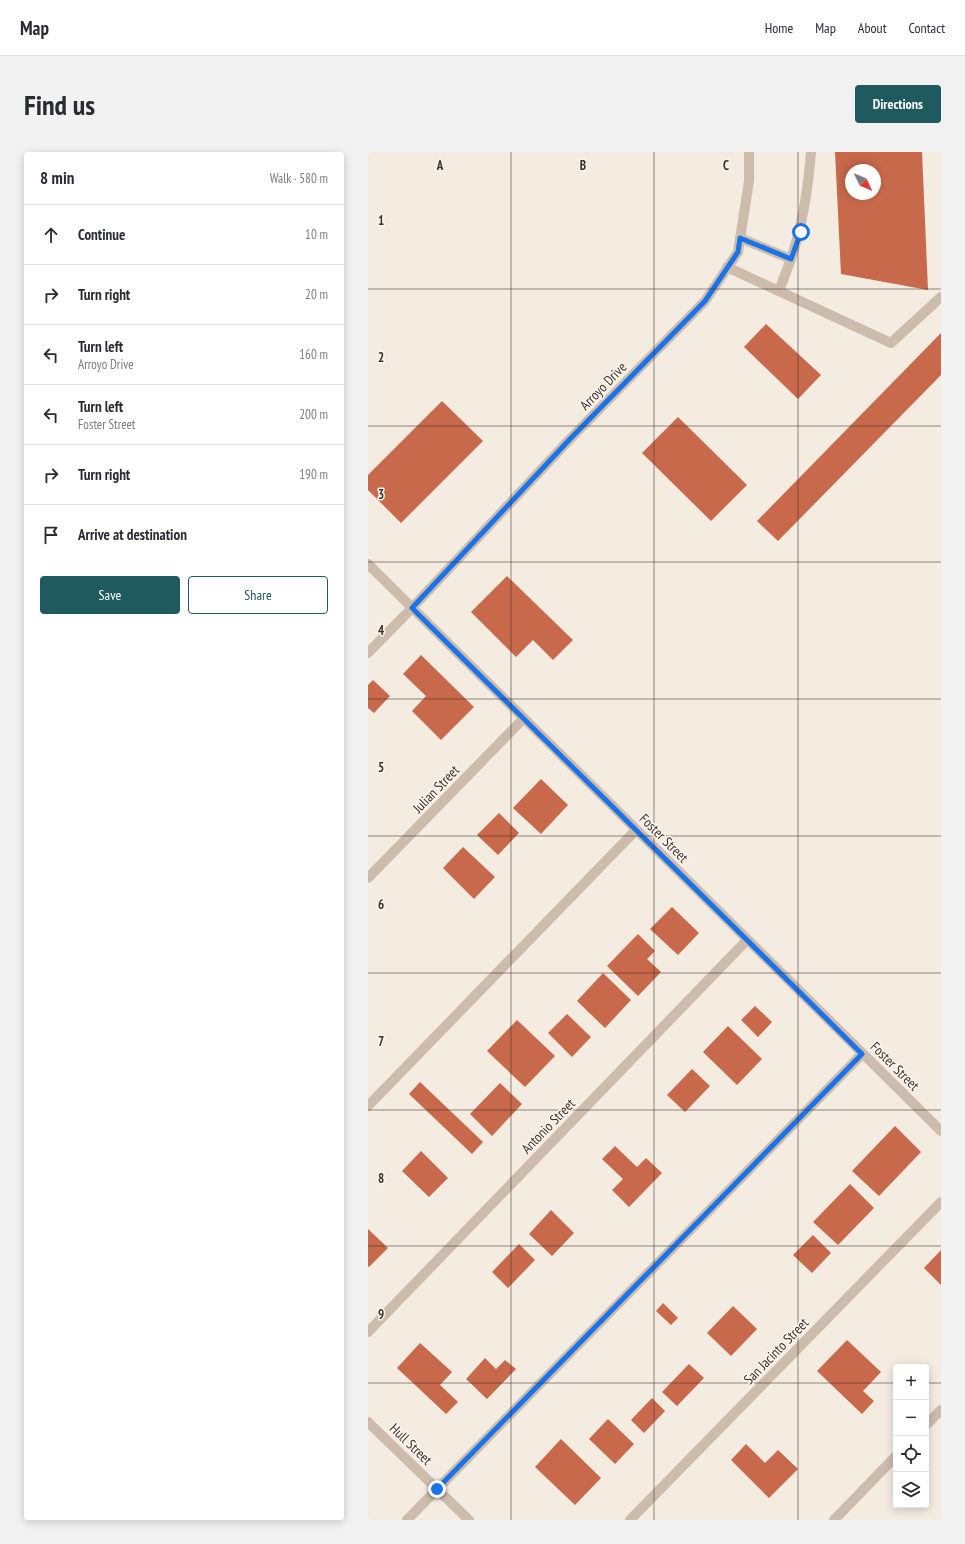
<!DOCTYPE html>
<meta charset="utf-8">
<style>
body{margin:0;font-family:"PT Sans Narrow",sans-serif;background:#f2f2f3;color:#2b2b33}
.controls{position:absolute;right:12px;bottom:12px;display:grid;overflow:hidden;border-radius:4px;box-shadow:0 2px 10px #0003}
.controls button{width:36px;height:36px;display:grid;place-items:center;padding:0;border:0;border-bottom:1px solid #e1e1e2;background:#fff;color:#2b2b33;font:20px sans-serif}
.compass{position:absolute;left:477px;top:12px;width:36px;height:36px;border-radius:50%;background:#fff;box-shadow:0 2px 10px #0003;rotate:134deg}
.stop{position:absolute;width:12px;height:12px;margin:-9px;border:3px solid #1a73e8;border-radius:50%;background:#fff}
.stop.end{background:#1a73e8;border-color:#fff;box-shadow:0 1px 4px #0008}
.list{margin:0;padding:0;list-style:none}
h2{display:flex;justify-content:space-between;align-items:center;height:52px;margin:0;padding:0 16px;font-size:17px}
h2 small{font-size:13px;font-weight:400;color:#7c7c81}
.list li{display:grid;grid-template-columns:26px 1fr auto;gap:12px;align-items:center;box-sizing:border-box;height:60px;padding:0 16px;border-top:1px solid #e1e1e2}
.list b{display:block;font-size:15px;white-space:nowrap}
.list p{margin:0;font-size:13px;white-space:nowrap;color:#7c7c81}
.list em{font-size:13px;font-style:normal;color:#7c7c81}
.actions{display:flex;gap:8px;padding:12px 16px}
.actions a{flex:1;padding:9px 0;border:1px solid #1f5a5e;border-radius:4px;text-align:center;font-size:14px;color:#1f5a5e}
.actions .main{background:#1f5a5e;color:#fff}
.icon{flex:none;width:22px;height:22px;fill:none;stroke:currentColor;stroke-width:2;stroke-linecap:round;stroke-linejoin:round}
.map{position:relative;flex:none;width:573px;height:1368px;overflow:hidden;border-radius:4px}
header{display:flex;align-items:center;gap:24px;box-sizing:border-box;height:56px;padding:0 20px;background:#fff;border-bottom:1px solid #e1e1e2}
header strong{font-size:19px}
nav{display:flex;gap:22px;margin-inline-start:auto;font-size:14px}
.intro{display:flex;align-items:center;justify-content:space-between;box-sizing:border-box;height:96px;padding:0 24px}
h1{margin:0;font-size:28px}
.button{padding:10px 18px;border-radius:4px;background:#1f5a5e;color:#fff;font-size:14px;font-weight:700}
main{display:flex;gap:24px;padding:0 24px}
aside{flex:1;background:#fff;border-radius:4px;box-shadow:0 2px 10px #0003}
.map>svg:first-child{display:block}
.building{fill:#c8694b;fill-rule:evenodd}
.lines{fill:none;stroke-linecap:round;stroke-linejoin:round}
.service{stroke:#cdbbac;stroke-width:10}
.minor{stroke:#cdbbac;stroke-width:10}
.tertiary{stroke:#cdbbac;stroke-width:10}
.route{stroke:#1a73e8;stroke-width:5}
.grid{fill:none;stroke:#3b302b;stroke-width:1;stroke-opacity:0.55}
.labels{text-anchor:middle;stroke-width:3;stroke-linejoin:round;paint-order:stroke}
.street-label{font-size:14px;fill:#3b302b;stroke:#fbf5ee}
.grid-label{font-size:13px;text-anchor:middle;font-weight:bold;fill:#3b302b;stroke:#fbf5ee;stroke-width:3;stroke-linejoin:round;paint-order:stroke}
</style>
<header>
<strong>Map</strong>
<nav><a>Home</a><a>Map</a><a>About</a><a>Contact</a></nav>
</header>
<div class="intro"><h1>Find us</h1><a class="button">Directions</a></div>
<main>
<aside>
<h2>8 min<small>Walk · 580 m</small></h2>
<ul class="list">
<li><svg class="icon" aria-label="ahead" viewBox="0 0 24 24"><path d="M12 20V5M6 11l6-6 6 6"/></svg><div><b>Continue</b></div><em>10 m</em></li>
<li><svg class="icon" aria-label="right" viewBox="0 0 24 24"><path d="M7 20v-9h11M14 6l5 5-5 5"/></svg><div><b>Turn right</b></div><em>20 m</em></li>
<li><svg class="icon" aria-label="left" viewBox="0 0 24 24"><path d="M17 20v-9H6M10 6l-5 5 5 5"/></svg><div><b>Turn left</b><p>Arroyo Drive</p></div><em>160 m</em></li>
<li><svg class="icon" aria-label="left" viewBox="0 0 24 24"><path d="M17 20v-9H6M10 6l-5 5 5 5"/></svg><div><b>Turn left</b><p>Foster Street</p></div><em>200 m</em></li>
<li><svg class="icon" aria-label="right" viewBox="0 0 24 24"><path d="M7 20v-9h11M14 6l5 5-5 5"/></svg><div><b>Turn right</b></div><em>190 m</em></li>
<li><svg class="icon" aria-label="arrive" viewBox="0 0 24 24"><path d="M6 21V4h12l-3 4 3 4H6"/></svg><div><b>Arrive at destination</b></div></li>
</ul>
<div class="actions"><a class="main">Save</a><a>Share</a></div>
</aside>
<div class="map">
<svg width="573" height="1368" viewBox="0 0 573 1368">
<rect width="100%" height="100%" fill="#f4ebe1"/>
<!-- building -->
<g class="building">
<path d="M 467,0 L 554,0 L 560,138 L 473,122 ZM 483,18 L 507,18 L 507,42 L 483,42 Z"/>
<path d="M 398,172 L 453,223 L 430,247 L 376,195 Z"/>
<path d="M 573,181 L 573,223 L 410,389 L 389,369 Z"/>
<path d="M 74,249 L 115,289 L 33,371 L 0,338 L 0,323 Z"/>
<path d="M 310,265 L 379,333 L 343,369 L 274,301 Z"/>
<path d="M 139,424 L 205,488 L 185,508 L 165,488 L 148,505 L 103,460 Z"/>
<path d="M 53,503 L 106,555 L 73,588 L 44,559 L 58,544 L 35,522 Z"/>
<path d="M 5,528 L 22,544 L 6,561 L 0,556 L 0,533 Z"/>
<path d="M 173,627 L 200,653 L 173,682 L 145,656 Z"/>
<path d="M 131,661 L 151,681 L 130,703 L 109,683 Z"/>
<path d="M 95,695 L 127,725 L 106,747 L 75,716 Z"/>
<path d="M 304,755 L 331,781 L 310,803 L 282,777 Z"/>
<path d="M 270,782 L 287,799 L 279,807 L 293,820 L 270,844 L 239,814 Z"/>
<path d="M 235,821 L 263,848 L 237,876 L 209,849 Z"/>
<path d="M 387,854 L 404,870 L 390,885 L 373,868 Z"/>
<path d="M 199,862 L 223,885 L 204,905 L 180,881 Z"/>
<path d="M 149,868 L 187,904 L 157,935 L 119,899 Z"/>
<path d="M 360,874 L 394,907 L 369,933 L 335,900 Z"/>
<path d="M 324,917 L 342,934 L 317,960 L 299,943 Z"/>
<path d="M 52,930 L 115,990 L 104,1002 L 41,942 Z"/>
<path d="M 132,931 L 154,952 L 124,984 L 102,962 Z"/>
<path d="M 527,974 L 553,1000 L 511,1044 L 484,1019 Z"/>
<path d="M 247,994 L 269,1015 L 278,1006 L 294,1021 L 261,1055 L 244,1038 L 255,1027 L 234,1007 Z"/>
<path d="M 53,999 L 80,1026 L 61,1045 L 34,1019 Z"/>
<path d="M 482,1032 L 506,1056 L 470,1093 L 445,1070 Z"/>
<path d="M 183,1058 L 206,1081 L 184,1104 L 161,1082 Z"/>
<path d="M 0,1077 L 20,1096 L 1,1115 L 0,1114 Z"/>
<path d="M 445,1083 L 463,1101 L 444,1121 L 425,1103 Z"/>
<path d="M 151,1092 L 167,1108 L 140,1136 L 124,1120 Z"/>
<path d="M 573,1098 L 573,1133 L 556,1116 Z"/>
<path d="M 295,1151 L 310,1166 L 303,1173 L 288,1159 Z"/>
<path d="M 365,1154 L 389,1177 L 363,1204 L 339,1181 Z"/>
<path d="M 479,1188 L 513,1220 L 495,1239 L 506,1249 L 494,1262 L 449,1219 Z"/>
<path d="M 52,1191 L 84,1220 L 72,1233 L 90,1250 L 78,1262 L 29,1216 Z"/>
<path d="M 117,1206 L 128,1217 L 137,1208 L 148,1217 L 119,1247 L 98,1227 Z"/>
<path d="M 321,1212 L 336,1226 L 309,1254 L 294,1240 Z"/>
<path d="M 284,1246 L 297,1259 L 276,1281 L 263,1268 Z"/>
<path d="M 240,1267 L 266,1292 L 247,1312 L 221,1287 Z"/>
<path d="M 193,1287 L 233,1326 L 207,1353 L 167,1315 Z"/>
<path d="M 378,1292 L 397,1311 L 410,1298 L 430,1317 L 401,1346 L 363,1308 Z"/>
</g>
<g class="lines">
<!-- service -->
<g class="service">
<path d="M 372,86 L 423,107 C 435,72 440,37 443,0"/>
<path d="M 359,115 L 523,191 L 573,145"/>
<path d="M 411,139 L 423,107"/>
<path d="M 0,501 L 44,456"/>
<path d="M 0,954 L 268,678"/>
<path d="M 558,1273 L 573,1258"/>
<path d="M 39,1368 L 494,902"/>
<path d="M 466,1368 L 528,1304"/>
</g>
<!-- minor -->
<g class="minor">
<path d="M 44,456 L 202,287 L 337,149 L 370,100 L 381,29 L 381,0"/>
<path d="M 0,726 L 155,567"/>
<path d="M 0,1180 L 379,788"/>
<path d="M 0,1270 L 101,1368"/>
<path d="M 262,1368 L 573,1050"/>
</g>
<!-- tertiary -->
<path class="tertiary" d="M 0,412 L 573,979"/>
</g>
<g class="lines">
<!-- route -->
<path class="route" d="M 69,1337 L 494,902 L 44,456 L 202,287 L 337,149 L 370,100 L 372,86 L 423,107 L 433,80"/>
</g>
<!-- grid -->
<path class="grid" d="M 143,0 L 143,1368M 286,0 L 286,1368M 430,0 L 430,1368M 0,137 L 573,137M 0,274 L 573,274M 0,410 L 573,410M 0,547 L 573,547M 0,684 L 573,684M 0,821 L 573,821M 0,958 L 573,958M 0,1094 L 573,1094M 0,1231 L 528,1231M 558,1231 L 573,1231"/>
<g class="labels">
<!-- street labels -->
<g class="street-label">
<text transform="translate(235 234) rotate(-46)" y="5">Arroyo Drive</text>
<text transform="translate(68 637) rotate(-46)" y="5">Julian Street</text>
<text transform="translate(296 686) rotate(45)" y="5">Foster Street</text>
<text transform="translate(527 914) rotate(45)" y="5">Foster Street</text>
<text transform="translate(180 974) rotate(-46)" y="5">Antonio Street</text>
<text transform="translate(408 1199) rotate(-46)" y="5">San Jacinto Street</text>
<text transform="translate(43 1292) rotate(44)" y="5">Hull Street</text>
</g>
</g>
<g class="grid-label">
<text x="72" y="18">A</text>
<text x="215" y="18">B</text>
<text x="358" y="18">C</text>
<text x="13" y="73">1</text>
<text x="13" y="210">2</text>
<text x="13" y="347">3</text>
<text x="13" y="483">4</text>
<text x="13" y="620">5</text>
<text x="13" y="757">6</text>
<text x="13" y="894">7</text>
<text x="13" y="1031">8</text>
<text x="13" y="1167">9</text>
</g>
</svg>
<div class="controls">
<button>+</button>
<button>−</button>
<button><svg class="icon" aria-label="locate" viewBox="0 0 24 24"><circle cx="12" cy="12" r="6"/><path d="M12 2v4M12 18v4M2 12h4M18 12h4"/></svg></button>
<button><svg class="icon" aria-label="layers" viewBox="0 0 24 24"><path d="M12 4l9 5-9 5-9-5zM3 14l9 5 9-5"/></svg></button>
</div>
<svg class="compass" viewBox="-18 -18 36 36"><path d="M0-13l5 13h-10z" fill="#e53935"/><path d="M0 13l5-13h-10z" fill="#7c7c81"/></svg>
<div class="stop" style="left:433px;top:80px"></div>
<div class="stop end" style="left:69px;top:1337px"></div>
</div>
</main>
